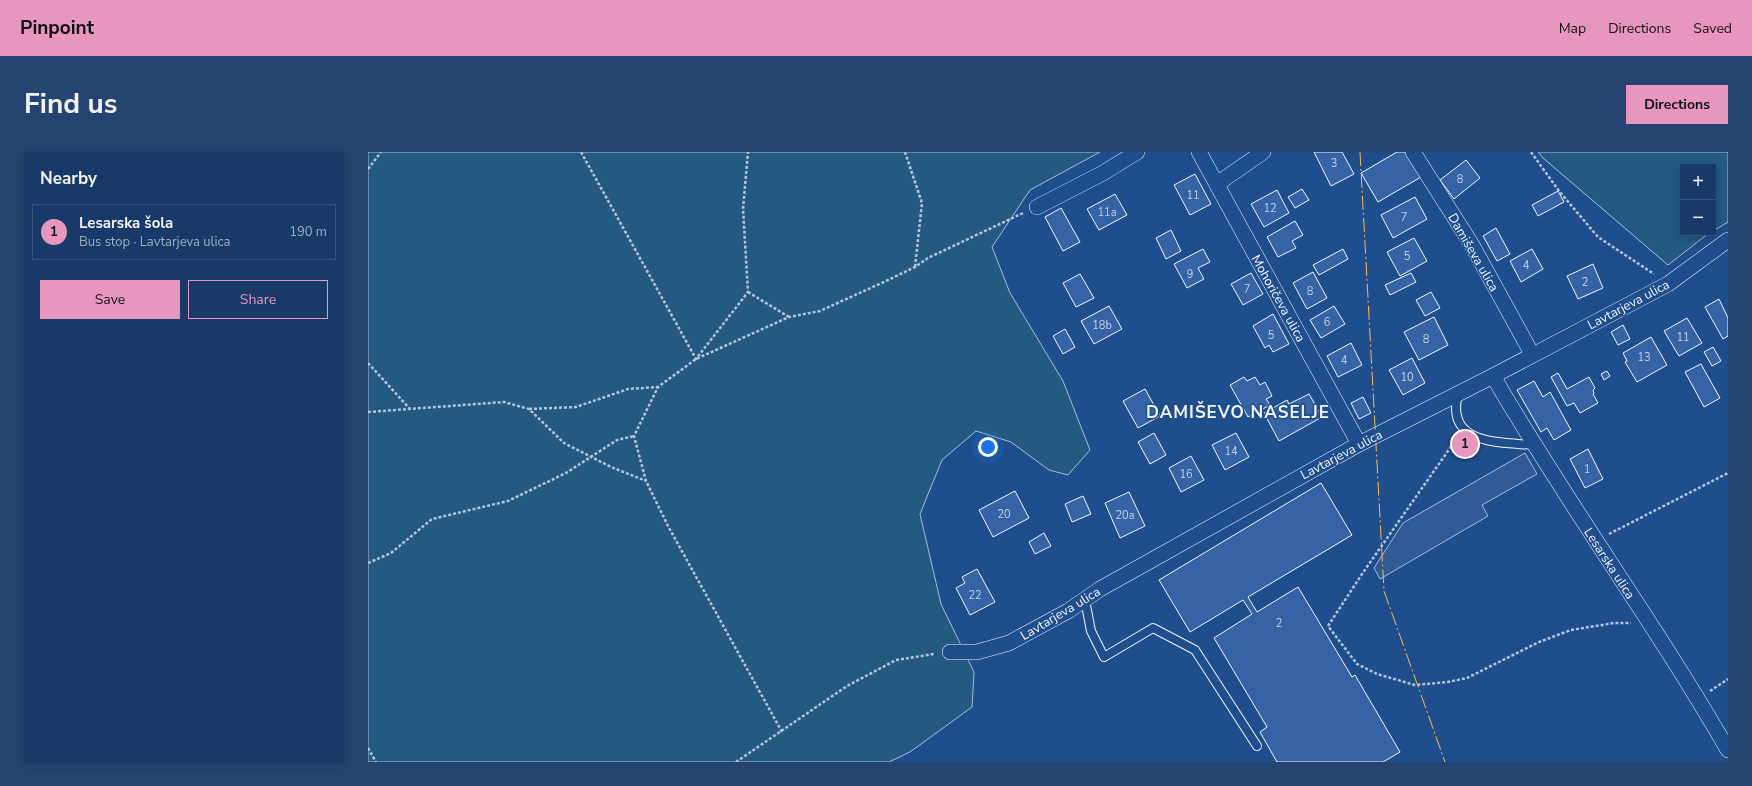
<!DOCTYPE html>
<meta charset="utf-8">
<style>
body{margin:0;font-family:"Nunito Sans",sans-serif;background:#244571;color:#f1f3f6}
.controls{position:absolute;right:12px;top:12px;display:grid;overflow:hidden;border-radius:0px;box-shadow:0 2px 10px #0003}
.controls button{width:36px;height:36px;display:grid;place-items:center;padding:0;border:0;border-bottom:1px solid #36547d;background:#173a69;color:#f1f3f6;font:20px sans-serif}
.you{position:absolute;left:620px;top:295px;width:14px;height:14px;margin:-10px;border:3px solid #fff;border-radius:50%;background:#1a73e8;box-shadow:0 0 0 6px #1a73e833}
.badge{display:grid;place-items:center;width:26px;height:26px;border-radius:50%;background:#e797bd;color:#111;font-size:13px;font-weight:700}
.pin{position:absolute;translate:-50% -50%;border:2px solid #fff;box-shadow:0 1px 4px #0006}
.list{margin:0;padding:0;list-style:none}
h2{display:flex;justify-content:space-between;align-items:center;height:52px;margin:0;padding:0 16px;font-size:17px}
h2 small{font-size:13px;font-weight:400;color:#9eadc0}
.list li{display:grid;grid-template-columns:26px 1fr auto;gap:12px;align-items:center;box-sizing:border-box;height:56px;margin:0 8px 8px;padding:0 8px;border:1px solid #36547d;border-radius:0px}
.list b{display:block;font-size:15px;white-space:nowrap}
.list p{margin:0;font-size:13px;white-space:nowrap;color:#9eadc0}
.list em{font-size:13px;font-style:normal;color:#9eadc0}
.actions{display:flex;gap:8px;padding:12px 16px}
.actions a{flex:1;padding:9px 0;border:1px solid #e797bd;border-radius:0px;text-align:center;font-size:14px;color:#e797bd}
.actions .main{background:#e797bd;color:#111}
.map{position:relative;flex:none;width:1360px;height:610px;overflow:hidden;border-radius:0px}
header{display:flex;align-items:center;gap:24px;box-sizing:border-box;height:56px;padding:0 20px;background:#e797bd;color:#111}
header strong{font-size:19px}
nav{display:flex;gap:22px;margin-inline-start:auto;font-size:14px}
.intro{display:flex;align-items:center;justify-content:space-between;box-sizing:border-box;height:96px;padding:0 24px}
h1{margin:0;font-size:28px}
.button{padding:10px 18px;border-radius:0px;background:#e797bd;color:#111;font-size:14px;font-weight:700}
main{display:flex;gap:24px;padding:0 24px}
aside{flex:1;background:#173a69;border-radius:0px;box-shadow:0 2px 10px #0003}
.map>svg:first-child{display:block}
.green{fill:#245a82;stroke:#a8bbd7}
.parking{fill:#305b95;stroke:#a8bbd7}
.building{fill:#3563a3;stroke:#f2f6ff}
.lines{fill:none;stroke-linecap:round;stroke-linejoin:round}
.service-casing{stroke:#f2f6ff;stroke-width:10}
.minor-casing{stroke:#f2f6ff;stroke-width:16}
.path{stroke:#b3c4dc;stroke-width:2.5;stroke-dasharray:3 2;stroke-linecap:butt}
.service{stroke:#1f4e8c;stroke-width:8}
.minor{stroke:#1f4e8c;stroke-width:15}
.power{stroke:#ffb74d;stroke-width:1;stroke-dasharray:14 3 2 3;stroke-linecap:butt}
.labels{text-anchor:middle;stroke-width:3;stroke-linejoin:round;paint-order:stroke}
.number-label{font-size:11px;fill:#c3d1e8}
.street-label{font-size:13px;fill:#f2f6ff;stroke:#1f4e8c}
.district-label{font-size:17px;font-weight:bold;letter-spacing:1px;fill:#f2f6ff;stroke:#1f4e8c}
</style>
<header>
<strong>Pinpoint</strong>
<nav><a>Map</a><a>Directions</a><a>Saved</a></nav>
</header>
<div class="intro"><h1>Find us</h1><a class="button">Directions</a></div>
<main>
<aside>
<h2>Nearby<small></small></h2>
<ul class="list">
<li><span class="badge">1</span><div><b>Lesarska šola</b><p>Bus stop · Lavtarjeva ulica</p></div><em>190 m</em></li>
</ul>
<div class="actions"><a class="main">Save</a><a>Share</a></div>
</aside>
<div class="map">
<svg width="1360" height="610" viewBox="0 0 1360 610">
<rect width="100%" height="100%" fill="#1f4e8c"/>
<!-- green -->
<g class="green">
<path d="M 0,0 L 732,0 L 662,38 L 624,95 L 642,141 L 695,229 L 722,298 L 700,323 L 681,318 L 643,290 L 608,279 L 574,308 L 552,362 L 573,452 L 606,520 L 604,555 L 542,600 L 521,610 L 0,610 Z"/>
<path d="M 1170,0 L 1360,0 L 1360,70 L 1345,79 L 1345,15 L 1315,15 L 1315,81 L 1341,81 L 1300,113 L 1175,6 Z"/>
</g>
<!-- parking -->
<path class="parking" d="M 1157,301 L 1169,322 L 1114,353 L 1120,364 L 1012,427 L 1006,416 L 1035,371 Z"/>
<!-- building -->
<g class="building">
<path d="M 946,0 L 974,0 L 986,22 L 963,34 Z"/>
<path d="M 1029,0 L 1038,0 L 1053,25 L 1010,50 L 993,21 Z"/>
<path d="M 1098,8 L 1112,26 L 1086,47 L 1072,28 Z"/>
<path d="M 827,22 L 843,52 L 822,63 L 806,33 Z"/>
<path d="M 934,37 L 941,48 L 927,56 L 920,45 Z"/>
<path d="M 909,38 L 921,61 L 896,75 L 883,52 Z"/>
<path d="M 1190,39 L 1196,50 L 1170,64 L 1164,53 Z"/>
<path d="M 747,42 L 759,63 L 731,78 L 719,57 Z"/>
<path d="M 1047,45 L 1059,67 L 1025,86 L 1013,63 Z"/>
<path d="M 693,56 L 712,90 L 695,99 L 677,65 Z"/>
<path d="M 927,69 L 935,83 L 924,89 L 928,96 L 910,105 L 899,85 Z"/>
<path d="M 1128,76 L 1142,102 L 1129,109 L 1115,84 Z"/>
<path d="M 803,78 L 813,99 L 798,107 L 788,86 Z"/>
<path d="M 1046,86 L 1059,109 L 1032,124 L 1019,100 Z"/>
<path d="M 835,97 L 842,110 L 830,116 L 836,127 L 819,136 L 806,112 Z"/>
<path d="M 975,97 L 980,107 L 951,123 L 945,113 Z"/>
<path d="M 1164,97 L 1175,117 L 1153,130 L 1142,109 Z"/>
<path d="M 1225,112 L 1235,136 L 1210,147 L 1199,124 Z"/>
<path d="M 945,120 L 959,146 L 939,157 L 925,131 Z"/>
<path d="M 883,121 L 895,142 L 875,153 L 863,132 Z"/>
<path d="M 1043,121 L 1048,130 L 1022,143 L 1017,133 Z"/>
<path d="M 712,122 L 726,146 L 708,155 L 695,131 Z"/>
<path d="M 1063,140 L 1072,156 L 1057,164 L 1048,148 Z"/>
<path d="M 1351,147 L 1360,166 L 1360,184 L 1355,187 L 1337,155 Z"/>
<path d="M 741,154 L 754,177 L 726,192 L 713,169 Z"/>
<path d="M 966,154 L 977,172 L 953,186 L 942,168 Z"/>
<path d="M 905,162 L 921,192 L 905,200 L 901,193 L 897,196 L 885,174 Z"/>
<path d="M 1066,165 L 1080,193 L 1051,208 L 1036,180 Z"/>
<path d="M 1319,166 L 1334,191 L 1311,204 L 1296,179 Z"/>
<path d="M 1255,173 L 1262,187 L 1250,193 L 1243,180 Z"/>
<path d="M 697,177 L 707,195 L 695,202 L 685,184 Z"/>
<path d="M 1283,185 L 1299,213 L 1269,230 L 1257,210 L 1259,209 L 1255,201 Z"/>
<path d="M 983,191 L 994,213 L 970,225 L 959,204 Z"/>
<path d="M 1345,195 L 1353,209 L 1344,214 L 1336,200 Z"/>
<path d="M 1044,206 L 1057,231 L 1035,243 L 1021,218 Z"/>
<path d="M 1333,212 L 1352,246 L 1336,255 L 1317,220 Z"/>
<path d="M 1239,219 L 1242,224 L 1236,228 L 1233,222 Z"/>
<path d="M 1190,221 L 1199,237 L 1221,225 L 1227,236 L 1225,238 L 1226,241 L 1225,242 L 1230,251 L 1212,261 L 1206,251 L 1199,254 L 1183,225 Z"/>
<path d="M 876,225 L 879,229 L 887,225 L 892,233 L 897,230 L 904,244 L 898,247 L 902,253 L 880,265 L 862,233 Z"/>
<path d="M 1166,229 L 1175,245 L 1182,240 L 1203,278 L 1186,288 L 1179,276 L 1173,280 L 1149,238 Z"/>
<path d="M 777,237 L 792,264 L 770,276 L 755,249 Z"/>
<path d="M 941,242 L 954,265 L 911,289 L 896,261 L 919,248 L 921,252 Z"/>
<path d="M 995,245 L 1003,261 L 991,267 L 983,251 Z"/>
<path d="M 786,281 L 798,303 L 782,312 L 770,290 Z"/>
<path d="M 868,281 L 881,305 L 857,318 L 844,293 Z"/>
<path d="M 1220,297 L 1235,327 L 1217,336 L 1202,307 Z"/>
<path d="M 823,304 L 836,328 L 813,340 L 801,316 Z"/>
<path d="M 953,331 L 984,383 L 880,445 L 889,460 L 930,435 L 984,525 L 987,523 L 1032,600 L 1015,610 L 909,610 L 892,580 L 899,575 L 846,486 L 884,462 L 875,448 L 822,480 L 791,428 Z"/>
<path d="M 647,339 L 661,366 L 625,385 L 611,358 Z"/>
<path d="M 761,340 L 777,374 L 752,386 L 737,351 Z"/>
<path d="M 715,344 L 723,362 L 704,370 L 697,352 Z"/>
<path d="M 676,381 L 683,394 L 667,402 L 661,390 Z"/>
<path d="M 609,417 L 627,450 L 602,463 L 588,436 L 597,431 L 594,425 Z"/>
</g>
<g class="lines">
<!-- service casing -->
<g class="service-casing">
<g id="service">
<path d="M 1090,242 C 1077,293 1131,290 1165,293"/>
<path d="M 717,448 L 723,479 L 736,505 L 785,476 L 827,498 L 889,594"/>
</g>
</g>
<!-- minor casing -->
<g class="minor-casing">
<g id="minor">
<path d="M 831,0 L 991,292"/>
<path d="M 1045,0 L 1104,93 L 1164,202"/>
<path d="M 849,32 L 895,0"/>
<path d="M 669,55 L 735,21 L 769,0"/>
<path d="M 1125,224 C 1199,352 1287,471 1360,598"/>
<path d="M 582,500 L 609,500 L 641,491 L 700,459 L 732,437 L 991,292 L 1125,224 L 1300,132 L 1360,88"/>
</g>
</g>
<!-- path -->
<g class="path">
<path d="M 213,0 L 328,207 L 380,140 L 375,57 L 380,0"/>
<path d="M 537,0 L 554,51 L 547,115"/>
<path d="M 1163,0 L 1191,39 L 1230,85 L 1286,122"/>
<path d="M 0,17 L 13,0"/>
<path d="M 380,140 L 421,165"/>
<path d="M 0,211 L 42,257"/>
<path d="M 161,257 L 208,255 L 260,237 L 290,235"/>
<path d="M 0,260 L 136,250 L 161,257 L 196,291 L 243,315 L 278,329"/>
<path d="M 1089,286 L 994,422 L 960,474 L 989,512 L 1009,522 L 1047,533 L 1080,530 L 1099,526 L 1171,490 L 1203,478 L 1246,471 L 1263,471"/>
<path d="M 1241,382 L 1360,321"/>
<path d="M 0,411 L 23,401 L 64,367 L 140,349 L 198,321 L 249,288 L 266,284"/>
<path d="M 1342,539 L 1360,527"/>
<path d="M 414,580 L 300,374 L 278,329 L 266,284 L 290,235 L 328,207 L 421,165 L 452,159 L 518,129 L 547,115 L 560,106 L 655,61"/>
<path d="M 0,596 L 8,610"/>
<path d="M 368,610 L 479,534 L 528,508 L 566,502"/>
</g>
<!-- service -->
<use href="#service" class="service"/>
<!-- minor -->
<use href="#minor" class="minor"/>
<!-- power -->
<path class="power" d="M 992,0 L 1016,439 L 1077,610"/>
</g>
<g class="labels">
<!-- number labels -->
<g class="number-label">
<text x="966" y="15">3</text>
<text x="1092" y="31">8</text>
<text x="825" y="47">11</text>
<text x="902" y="60">12</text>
<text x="739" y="64">11a</text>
<text x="1036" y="69">7</text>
<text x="1039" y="108">5</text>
<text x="1158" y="117">4</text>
<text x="822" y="126">9</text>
<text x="1217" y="134">2</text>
<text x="879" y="141">7</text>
<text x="942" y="143">8</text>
<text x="959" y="174">6</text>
<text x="734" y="177">18b</text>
<text x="903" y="187">5</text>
<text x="1315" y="189">11</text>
<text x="1058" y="191">8</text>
<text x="1276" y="209">13</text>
<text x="976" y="212">4</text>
<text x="1039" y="229">10</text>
<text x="863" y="303">14</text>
<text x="1219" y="321">1</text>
<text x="818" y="326">16</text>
<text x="636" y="366">20</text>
<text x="757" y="367">20a</text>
<text x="607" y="447">22</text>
<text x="911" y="475">2</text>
</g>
<!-- street labels -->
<g class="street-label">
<text transform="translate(1106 100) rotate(60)" y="5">Damiševa ulica</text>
<text transform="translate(911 146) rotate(61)" y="5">Mohoričeva ulica</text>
<text transform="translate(1260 152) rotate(-28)" y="5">Lavtarjeva ulica</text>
<text transform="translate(973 302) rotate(-28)" y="5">Lavtarjeva ulica</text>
<text transform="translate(1242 411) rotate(57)" y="5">Lesarska ulica</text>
<text transform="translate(692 461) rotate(-31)" y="5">Lavtarjeva ulica</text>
</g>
<!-- district labels -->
<g class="district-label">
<text x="870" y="266">DAMIŠEVO NASELJE</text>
</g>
</g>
</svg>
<div class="controls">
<button>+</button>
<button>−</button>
</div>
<div class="you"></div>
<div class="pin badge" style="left:1097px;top:292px">1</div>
</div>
</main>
